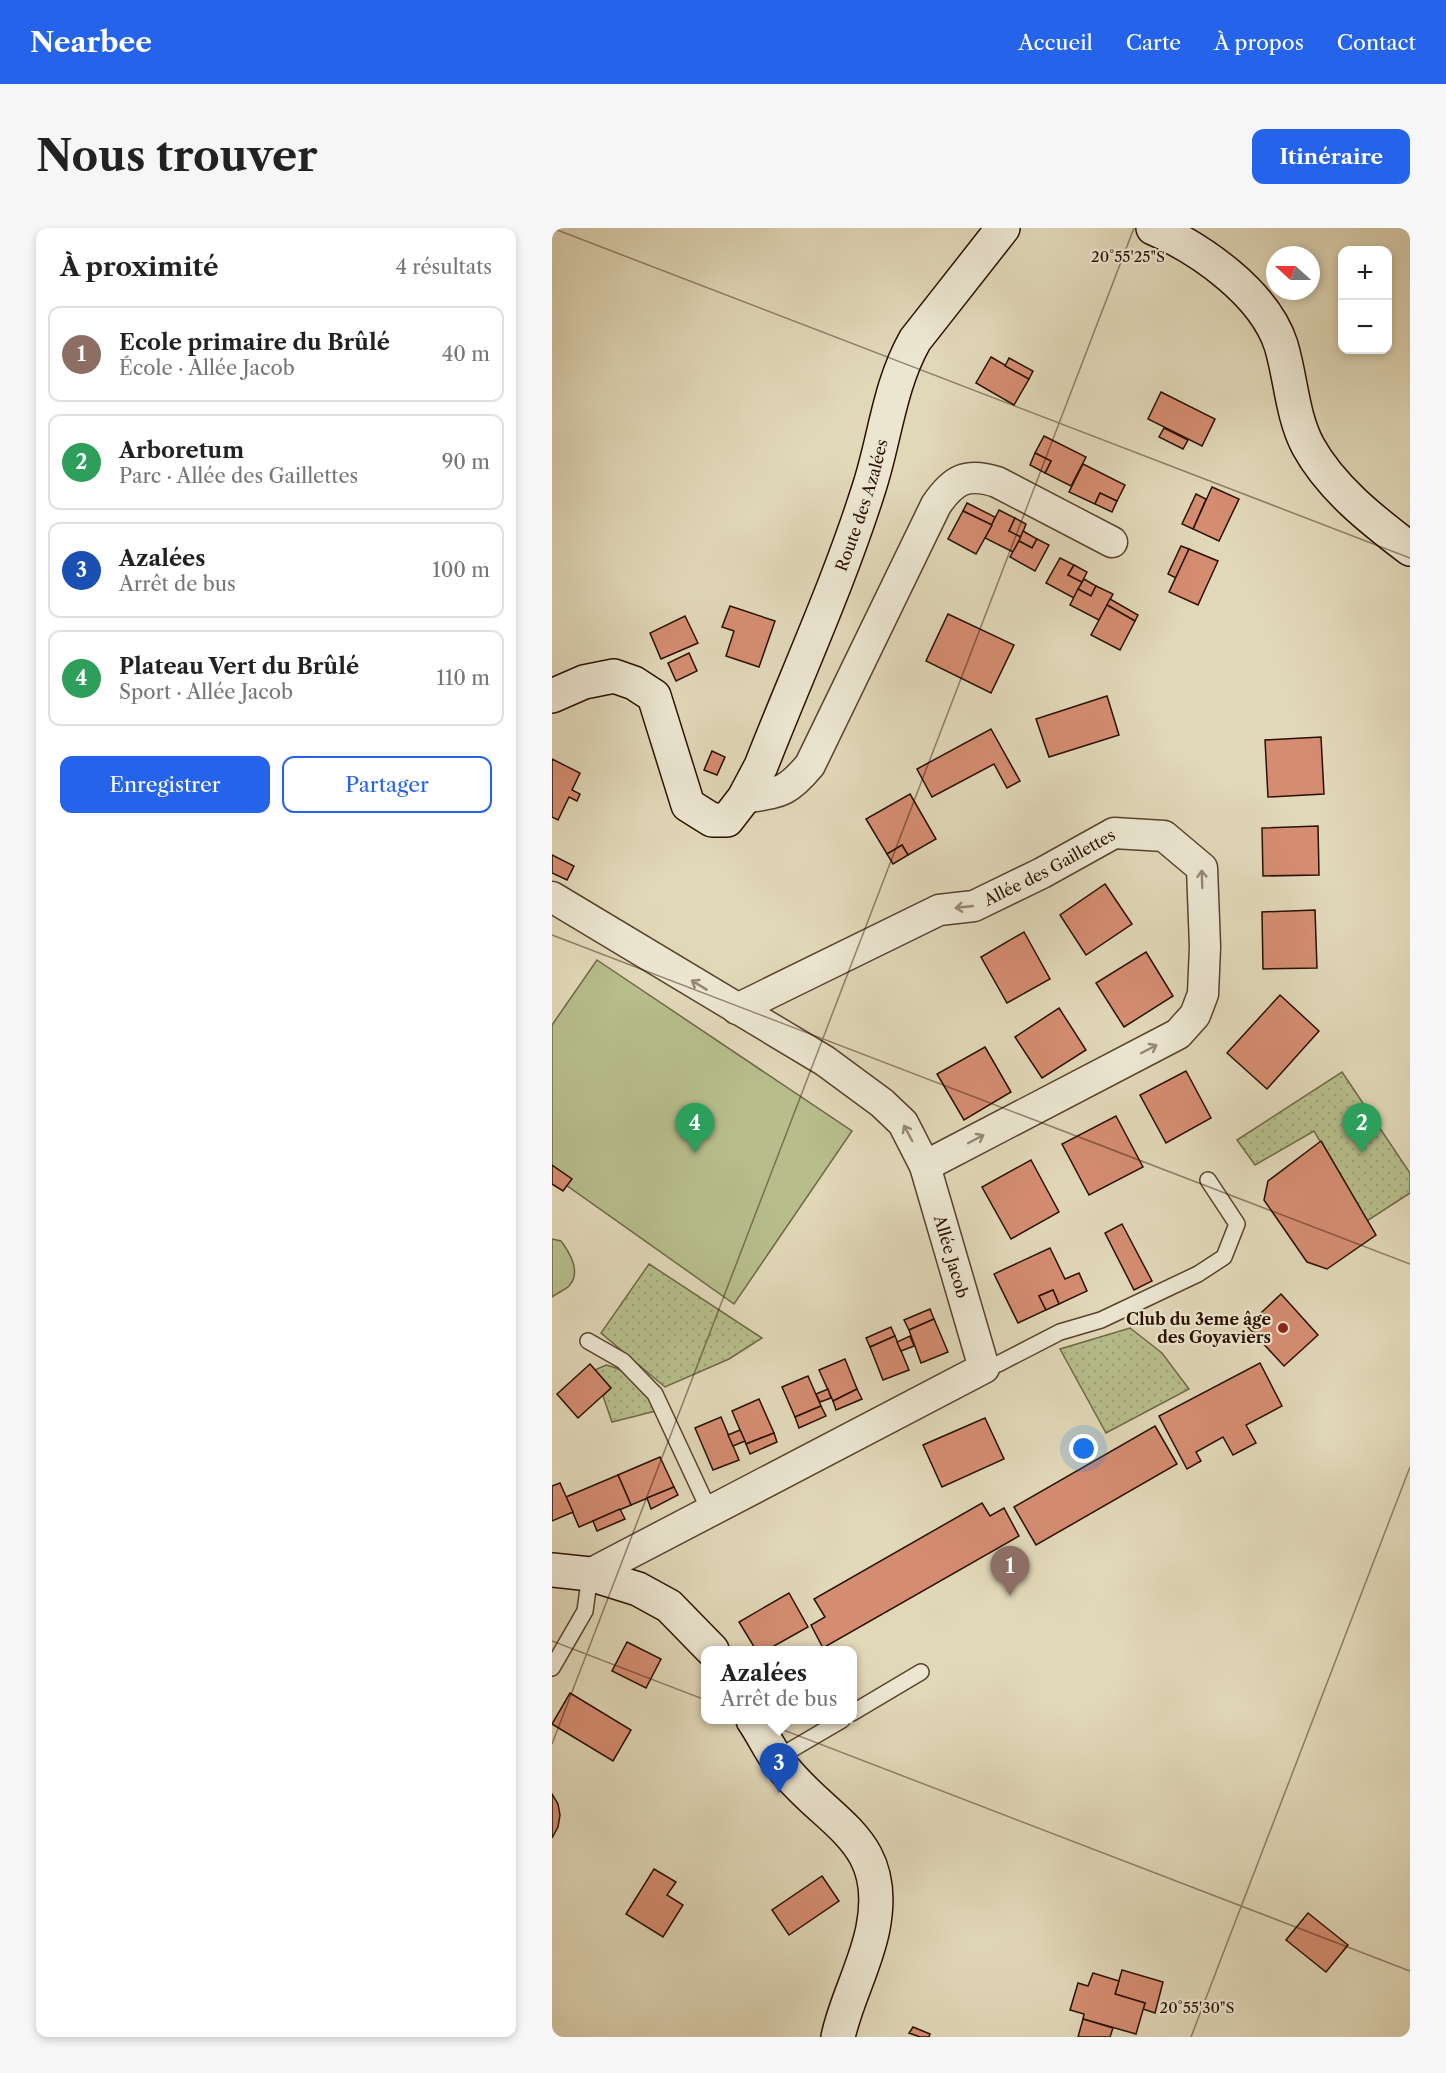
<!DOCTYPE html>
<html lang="fr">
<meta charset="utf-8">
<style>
body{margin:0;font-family:"Libre Caslon Text",serif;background:#f6f6f6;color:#222}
.controls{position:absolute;right:18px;top:18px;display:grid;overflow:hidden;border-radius:12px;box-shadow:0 3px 9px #0003}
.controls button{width:54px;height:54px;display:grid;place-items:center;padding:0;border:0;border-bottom:2px solid #e0e0e0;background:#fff;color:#222;font:30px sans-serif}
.compass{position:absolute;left:714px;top:18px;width:54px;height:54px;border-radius:50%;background:#fff;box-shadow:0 3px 9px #0003;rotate:291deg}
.you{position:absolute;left:532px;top:1221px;width:21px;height:21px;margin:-15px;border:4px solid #fff;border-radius:50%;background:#1a73e8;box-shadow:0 0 0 9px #1a73e833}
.badge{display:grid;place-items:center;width:39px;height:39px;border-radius:50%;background:#2563eb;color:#fff;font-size:20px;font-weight:700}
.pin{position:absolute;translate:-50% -50px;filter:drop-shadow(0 2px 3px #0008)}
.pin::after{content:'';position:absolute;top:32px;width:21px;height:18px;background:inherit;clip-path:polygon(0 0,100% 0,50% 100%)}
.popup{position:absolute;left:149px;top:1418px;width:156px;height:78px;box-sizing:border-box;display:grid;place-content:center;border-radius:12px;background:#fff;filter:drop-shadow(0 2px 4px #0005);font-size:20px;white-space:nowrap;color:#767676}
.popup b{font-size:22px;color:#222}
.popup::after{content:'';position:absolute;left:50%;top:100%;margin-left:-12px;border:12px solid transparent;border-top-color:#fff}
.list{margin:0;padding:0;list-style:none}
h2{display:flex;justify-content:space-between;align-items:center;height:78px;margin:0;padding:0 24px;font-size:26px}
h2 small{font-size:20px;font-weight:400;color:#767676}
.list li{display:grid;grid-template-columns:39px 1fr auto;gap:18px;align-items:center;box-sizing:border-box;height:96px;margin:0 12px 12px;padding:0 12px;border:2px solid #e0e0e0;border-radius:12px}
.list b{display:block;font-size:22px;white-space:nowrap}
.list p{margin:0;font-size:20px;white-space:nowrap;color:#767676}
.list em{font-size:20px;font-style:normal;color:#767676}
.actions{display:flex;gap:12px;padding:18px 24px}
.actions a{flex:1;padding:14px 0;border:2px solid #2563eb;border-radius:12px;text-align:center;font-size:21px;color:#2563eb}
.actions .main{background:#2563eb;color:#fff}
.map{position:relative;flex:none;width:858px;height:1809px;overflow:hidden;border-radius:12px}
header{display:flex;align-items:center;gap:36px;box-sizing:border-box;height:84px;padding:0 30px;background:#2563eb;color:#fff}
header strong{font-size:28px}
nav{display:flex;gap:33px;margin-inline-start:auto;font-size:21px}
.intro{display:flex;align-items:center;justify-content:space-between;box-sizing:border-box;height:144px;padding:0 36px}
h1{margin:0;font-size:42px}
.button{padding:15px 27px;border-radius:12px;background:#2563eb;color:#fff;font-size:21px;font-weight:700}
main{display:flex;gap:36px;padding:0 36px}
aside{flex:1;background:#fff;border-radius:12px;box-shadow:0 3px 9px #0003}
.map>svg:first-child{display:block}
.grass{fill:url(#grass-dots);stroke:#706746;stroke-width:1.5}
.park{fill:#b7be8c;stroke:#706746;stroke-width:1.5}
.building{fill:#d58d71;stroke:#2a1000;stroke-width:1.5}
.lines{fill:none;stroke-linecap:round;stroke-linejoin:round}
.lane-casing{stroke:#58422e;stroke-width:18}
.street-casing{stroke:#58422e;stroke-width:33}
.secondary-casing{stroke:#2a1000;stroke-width:36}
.lane{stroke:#ece6d1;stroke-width:15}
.street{stroke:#ece6d1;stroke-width:30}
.secondary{stroke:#ece6d1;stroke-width:33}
.oneway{stroke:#958673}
.ticks{fill:none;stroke:#2a1000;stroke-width:1.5;stroke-opacity:0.45}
.poi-dot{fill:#8f2418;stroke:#ece6d1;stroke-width:2}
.labels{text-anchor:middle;stroke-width:4.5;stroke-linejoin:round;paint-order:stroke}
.street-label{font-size:16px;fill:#2a1000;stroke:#ece6d1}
.poi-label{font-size:16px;font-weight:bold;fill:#2a1000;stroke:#ece6d1;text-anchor:end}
.ticks-label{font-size:15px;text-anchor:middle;fill:#2a1000;stroke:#ece6d1;stroke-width:4.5;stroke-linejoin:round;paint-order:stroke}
</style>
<header>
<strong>Nearbee</strong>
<nav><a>Accueil</a><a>Carte</a><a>À propos</a><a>Contact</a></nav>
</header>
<div class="intro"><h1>Nous trouver</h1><a class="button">Itinéraire</a></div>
<main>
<aside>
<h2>À proximité<small>4 résultats</small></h2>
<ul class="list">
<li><span class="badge" style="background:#8d6e63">1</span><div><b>Ecole primaire du Brûlé</b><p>École · Allée Jacob</p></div><em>40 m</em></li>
<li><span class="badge" style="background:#2e9e5b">2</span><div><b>Arboretum</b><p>Parc · Allée des Gaillettes</p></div><em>90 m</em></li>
<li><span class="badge" style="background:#1a4fb4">3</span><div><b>Azalées</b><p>Arrêt de bus</p></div><em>100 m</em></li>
<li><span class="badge" style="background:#2e9e5b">4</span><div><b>Plateau Vert du Brûlé</b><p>Sport · Allée Jacob</p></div><em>110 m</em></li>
</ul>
<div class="actions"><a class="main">Enregistrer</a><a>Partager</a></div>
</aside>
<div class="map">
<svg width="858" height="1809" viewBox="0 0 858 1809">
<defs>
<pattern id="grass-dots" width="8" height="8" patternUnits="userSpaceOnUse" patternTransform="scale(1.5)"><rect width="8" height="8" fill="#b7be8c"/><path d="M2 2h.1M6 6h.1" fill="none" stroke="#9ea277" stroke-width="1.8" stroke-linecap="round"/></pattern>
</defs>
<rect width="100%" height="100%" fill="#e1d8b8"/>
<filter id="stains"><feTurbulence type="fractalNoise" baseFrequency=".00333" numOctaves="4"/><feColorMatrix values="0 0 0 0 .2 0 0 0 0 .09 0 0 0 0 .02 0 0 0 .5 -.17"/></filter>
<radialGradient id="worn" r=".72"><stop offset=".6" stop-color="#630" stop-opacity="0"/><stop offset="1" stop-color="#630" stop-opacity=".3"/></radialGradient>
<!-- grass -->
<g class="grass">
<path d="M 790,844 L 858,945 L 858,965 L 815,993 L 762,903 L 703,937 L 685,912 Z"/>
<path d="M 97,1036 L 210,1110 L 177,1131 L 113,1159 L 49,1105 Z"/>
<path d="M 578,1100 L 610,1125 L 637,1161 L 554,1205 L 508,1121 Z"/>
<path d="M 54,1137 C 78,1142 95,1161 104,1183 L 60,1194 L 51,1168 L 59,1160 L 43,1142 Z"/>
</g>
<!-- park -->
<g class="park">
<path d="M 45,732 L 300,903 L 182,1076 L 0,947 L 0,797 Z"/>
<path d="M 0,1011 L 9,1013 C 18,1025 30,1044 17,1058 C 13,1062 5,1065 0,1069 Z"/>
</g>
<!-- building -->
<g class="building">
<path d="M 439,129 L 477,151 L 462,177 L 424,155 Z"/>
<path d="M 457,130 L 481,143 L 477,151 L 453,138 Z"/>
<path d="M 609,164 L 663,191 L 650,218 L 596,191 Z"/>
<path d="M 612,200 L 636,212 L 631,221 L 607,209 Z"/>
<path d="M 492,208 L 534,229 L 519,258 L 493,245 L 499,233 L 483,225 Z"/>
<path d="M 483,225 L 499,233 L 493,245 L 478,237 Z"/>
<path d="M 531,236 L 573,257 L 565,273 L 548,265 L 543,276 L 517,264 Z"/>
<path d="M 660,259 L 687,271 L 667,313 L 641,301 Z"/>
<path d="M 548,265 L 565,273 L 560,284 L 543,276 Z"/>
<path d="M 644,266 L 654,271 L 641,301 L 630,296 Z"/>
<path d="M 415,275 L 443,289 L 440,297 L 411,283 Z"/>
<path d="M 447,282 L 463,290 L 457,303 L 469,309 L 461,324 L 433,310 Z"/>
<path d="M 411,283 L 440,297 L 424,326 L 396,311 Z"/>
<path d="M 463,290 L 474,296 L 469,309 L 457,303 Z"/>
<path d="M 471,303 L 485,311 L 480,320 L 467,313 Z"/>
<path d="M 485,311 L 497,317 L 483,343 L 458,329 L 467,313 L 480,320 Z"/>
<path d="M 629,318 L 637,321 L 624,350 L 616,346 Z"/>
<path d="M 637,321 L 666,333 L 646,377 L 617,364 Z"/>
<path d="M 508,330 L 522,337 L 516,347 L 530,354 L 522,370 L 494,355 Z"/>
<path d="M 522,337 L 535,344 L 530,354 L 516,347 Z"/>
<path d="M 532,351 L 544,358 L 539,368 L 526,361 Z"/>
<path d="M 544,358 L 561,366 L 547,392 L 518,377 L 526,361 L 539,368 Z"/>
<path d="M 558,371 L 586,387 L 583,393 L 555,377 Z"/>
<path d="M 555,377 L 583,393 L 568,422 L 539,407 Z"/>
<path d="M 178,378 L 223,393 L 207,439 L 174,428 L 182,403 L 170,399 Z"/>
<path d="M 396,386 L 462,417 L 439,465 L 374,433 Z"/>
<path d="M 133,388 L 146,415 L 109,431 L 98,405 Z"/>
<path d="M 137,425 L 145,443 L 124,453 L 116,435 Z"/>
<path d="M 555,468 L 567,507 L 497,529 L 484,491 Z"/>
<path d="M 439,501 L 468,553 L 455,560 L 442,536 L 380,569 L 365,541 Z"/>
<path d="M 769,509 L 772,566 L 716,569 L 713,512 Z"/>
<path d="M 160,523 L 173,529 L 165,547 L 152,542 Z"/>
<path d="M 0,531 L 28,545 L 20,562 L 28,566 L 25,573 L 17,569 L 6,592 L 0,589 Z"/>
<path d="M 358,566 L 384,611 L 356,627 L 350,617 L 335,626 L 314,591 Z"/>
<path d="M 766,598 L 767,647 L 711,648 L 710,600 Z"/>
<path d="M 350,617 L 356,627 L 341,636 L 335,626 Z"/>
<path d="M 0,627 L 22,638 L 15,652 L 0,645 Z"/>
<path d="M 553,656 L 580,696 L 534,727 L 508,687 Z"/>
<path d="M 763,682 L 765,740 L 711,741 L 710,684 Z"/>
<path d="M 472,704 L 498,751 L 455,775 L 429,729 Z"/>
<path d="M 594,724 L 621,768 L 572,799 L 544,755 Z"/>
<path d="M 728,767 L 767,803 L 715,861 L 675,825 Z"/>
<path d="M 507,780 L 534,822 L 490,850 L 463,809 Z"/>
<path d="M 433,819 L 459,864 L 412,892 L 385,846 Z"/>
<path d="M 634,843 L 659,890 L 614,915 L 588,867 Z"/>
<path d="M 564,888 L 591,939 L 537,967 L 510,916 Z"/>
<path d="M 769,913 L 824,1007 L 775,1041 L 755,1034 L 712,972 L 716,953 Z"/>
<path d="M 479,932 L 507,984 L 459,1011 L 430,959 Z"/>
<path d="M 0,937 L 20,951 L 11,963 L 0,956 Z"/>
<path d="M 570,996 L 600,1053 L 582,1062 L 553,1005 Z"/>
<path d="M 498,1020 L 513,1051 L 527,1045 L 535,1063 L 507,1076 L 501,1062 L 487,1068 L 494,1082 L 466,1095 L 442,1046 Z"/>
<path d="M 501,1062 L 507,1076 L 494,1082 L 487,1068 Z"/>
<path d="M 729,1066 L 766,1107 L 732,1138 L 695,1098 Z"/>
<path d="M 378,1081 L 382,1091 L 357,1102 L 352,1092 Z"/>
<path d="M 382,1091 L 396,1124 L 369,1135 L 357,1102 Z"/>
<path d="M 339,1099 L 343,1108 L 318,1119 L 314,1110 Z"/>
<path d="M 343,1108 L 357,1142 L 331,1152 L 318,1119 Z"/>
<path d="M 358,1108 L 362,1118 L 349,1123 L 345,1114 Z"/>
<path d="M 293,1131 L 305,1161 L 281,1173 L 267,1142 Z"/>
<path d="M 708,1135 L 730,1178 L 694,1197 L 704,1215 L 681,1227 L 671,1209 L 644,1224 L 649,1233 L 635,1241 L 607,1188 Z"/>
<path d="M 38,1136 L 59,1160 L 26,1190 L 5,1166 Z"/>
<path d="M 256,1148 L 269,1178 L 243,1189 L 230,1159 Z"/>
<path d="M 276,1161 L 279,1170 L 268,1174 L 264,1166 Z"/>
<path d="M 305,1161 L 310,1171 L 284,1182 L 281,1173 Z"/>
<path d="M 207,1171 L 222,1205 L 194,1216 L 180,1183 Z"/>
<path d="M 269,1178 L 274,1188 L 247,1200 L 243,1189 Z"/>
<path d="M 169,1189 L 187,1232 L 161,1242 L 143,1200 Z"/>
<path d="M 433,1190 L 452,1231 L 390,1259 L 371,1217 Z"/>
<path d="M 603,1198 L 625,1236 L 484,1317 L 462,1279 Z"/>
<path d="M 188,1202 L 193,1213 L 181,1218 L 176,1207 Z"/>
<path d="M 222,1205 L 225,1214 L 198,1226 L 194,1216 Z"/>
<path d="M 108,1229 L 122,1259 L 79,1277 L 66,1247 Z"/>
<path d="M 66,1247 L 79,1277 L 27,1299 L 14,1269 Z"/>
<path d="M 8,1255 L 21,1284 L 0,1293 L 0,1258 Z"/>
<path d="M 122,1259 L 126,1267 L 99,1281 L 95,1270 Z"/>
<path d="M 430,1275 L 438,1288 L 452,1280 L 467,1308 L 271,1420 L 259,1397 L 273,1389 L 262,1371 Z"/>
<path d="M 68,1281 L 73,1291 L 45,1303 L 41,1293 Z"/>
<path d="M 237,1365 L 256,1399 L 215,1422 L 204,1422 L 187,1394 Z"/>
<path d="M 75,1414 L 109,1431 L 94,1460 L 60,1443 Z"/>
<path d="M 18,1465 L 79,1502 L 61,1533 L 0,1496 Z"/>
<path d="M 0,1566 L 6,1576 L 8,1587 L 6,1599 L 0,1610 Z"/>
<path d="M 102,1641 L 124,1654 L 115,1667 L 131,1677 L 111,1709 L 74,1686 Z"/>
<path d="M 270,1648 L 287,1673 L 237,1707 L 220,1682 Z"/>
<path d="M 756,1685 L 796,1717 L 774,1744 L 734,1712 Z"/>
<path d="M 570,1742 L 611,1754 L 603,1785 L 591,1781 L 593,1775 L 563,1766 Z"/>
<path d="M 541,1745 L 567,1753 L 563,1766 L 593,1775 L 584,1806 L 531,1791 L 532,1786 L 518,1782 L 526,1755 L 536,1758 Z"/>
<path d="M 531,1791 L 561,1800 L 558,1809 L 526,1809 Z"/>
<path d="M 361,1799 L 378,1806 L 377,1809 L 368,1809 L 357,1805 Z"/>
</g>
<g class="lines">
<!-- lane casing -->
<g class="lane-casing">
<g id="lane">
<path d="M 36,1113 L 71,1133 L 103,1166 L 158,1284"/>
<path d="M 432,1140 L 446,1136 L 508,1104 L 549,1092 L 646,1046 L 672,1029 L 685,996 L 656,952"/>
<path d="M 0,1440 L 33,1383 L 38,1346"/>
<path d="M 300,1485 L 369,1444"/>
<path d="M 225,1530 L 290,1492"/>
</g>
</g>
<!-- street casing -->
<g class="street-casing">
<g id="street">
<path d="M 192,570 C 227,564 234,566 258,537 L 384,277 C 401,252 414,244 445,254 L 560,314"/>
<path id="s1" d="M 0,669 L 273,833 L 330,875 L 351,895 L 373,938 L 432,1140 L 38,1346"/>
<path id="s2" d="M 185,781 L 387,682 L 422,678 L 490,645 L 562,605 L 612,608 L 650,640 L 653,719 L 651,766 L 643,787 L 626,806 L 373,938"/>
</g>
</g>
<!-- secondary casing -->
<g class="secondary-casing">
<g id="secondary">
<path d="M 601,0 C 649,21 712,65 729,117 C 739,150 740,188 756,218 C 779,260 820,292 858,321"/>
<path id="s3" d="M 0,468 L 32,454 L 62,448 L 82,455 L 102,468 L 136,577 L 160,592 L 175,592 L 192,570 L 209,538 C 245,446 287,355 317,260 C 333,211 337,158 363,112 L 451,0"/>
<path d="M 0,1342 L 38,1346 L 86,1361 L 117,1378 L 160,1422"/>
<path d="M 201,1492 C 212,1508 220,1527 233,1542 C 279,1598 338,1612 321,1700 C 314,1737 294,1772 286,1809"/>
</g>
</g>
<!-- lane -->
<use href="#lane" class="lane"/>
<!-- street -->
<use href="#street" class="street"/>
<!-- secondary -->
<use href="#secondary" class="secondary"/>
</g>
<!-- one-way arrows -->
<defs><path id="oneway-shaft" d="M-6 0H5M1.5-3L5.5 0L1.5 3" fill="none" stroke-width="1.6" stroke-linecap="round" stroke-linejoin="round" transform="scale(1.5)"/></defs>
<g class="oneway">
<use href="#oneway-shaft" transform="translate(650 651) rotate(-92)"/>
<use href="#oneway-shaft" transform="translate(412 679) rotate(174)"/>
<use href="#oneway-shaft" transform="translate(147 757) rotate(-149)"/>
<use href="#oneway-shaft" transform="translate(597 821) rotate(-28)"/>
<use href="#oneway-shaft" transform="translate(356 905) rotate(-118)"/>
<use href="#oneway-shaft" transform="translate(424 911) rotate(-28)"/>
</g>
<!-- ticks -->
<path class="ticks" d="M 0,0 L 858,330M 0,707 L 858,1036M 0,1413 L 858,1743M 0,1516 L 582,0M 639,1809 L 858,1239"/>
<!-- markers -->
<circle class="poi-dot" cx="731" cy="1100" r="6"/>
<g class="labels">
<!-- street labels -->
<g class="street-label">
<text dy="6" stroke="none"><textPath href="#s3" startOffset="612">Route des Azalées</textPath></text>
<text dy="6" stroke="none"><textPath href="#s2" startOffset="345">Allée des Gaillettes</textPath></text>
<text dy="6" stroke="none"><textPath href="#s1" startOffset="561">Allée Jacob</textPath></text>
</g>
<!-- poi labels -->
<g class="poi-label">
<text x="719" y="1097">Club du 3eme âge<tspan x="719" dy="18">des Goyaviers</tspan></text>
</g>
</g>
<g class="ticks-label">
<text x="576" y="34">20°55'25"S</text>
<text x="645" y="1785">20°55'30"S</text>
</g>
<rect width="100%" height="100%" filter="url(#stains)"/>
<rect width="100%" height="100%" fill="url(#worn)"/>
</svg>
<div class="controls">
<button>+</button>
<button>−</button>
</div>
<svg class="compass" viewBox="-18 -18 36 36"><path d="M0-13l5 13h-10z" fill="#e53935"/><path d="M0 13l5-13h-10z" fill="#767676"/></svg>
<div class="you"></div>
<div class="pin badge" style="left:458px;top:1368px;background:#8d6e63">1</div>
<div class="pin badge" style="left:810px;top:925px;background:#2e9e5b">2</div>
<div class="pin badge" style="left:227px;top:1565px;background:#1a4fb4">3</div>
<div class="popup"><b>Azalées</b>Arrêt de bus</div>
<div class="pin badge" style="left:143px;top:925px;background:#2e9e5b">4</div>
</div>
</main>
